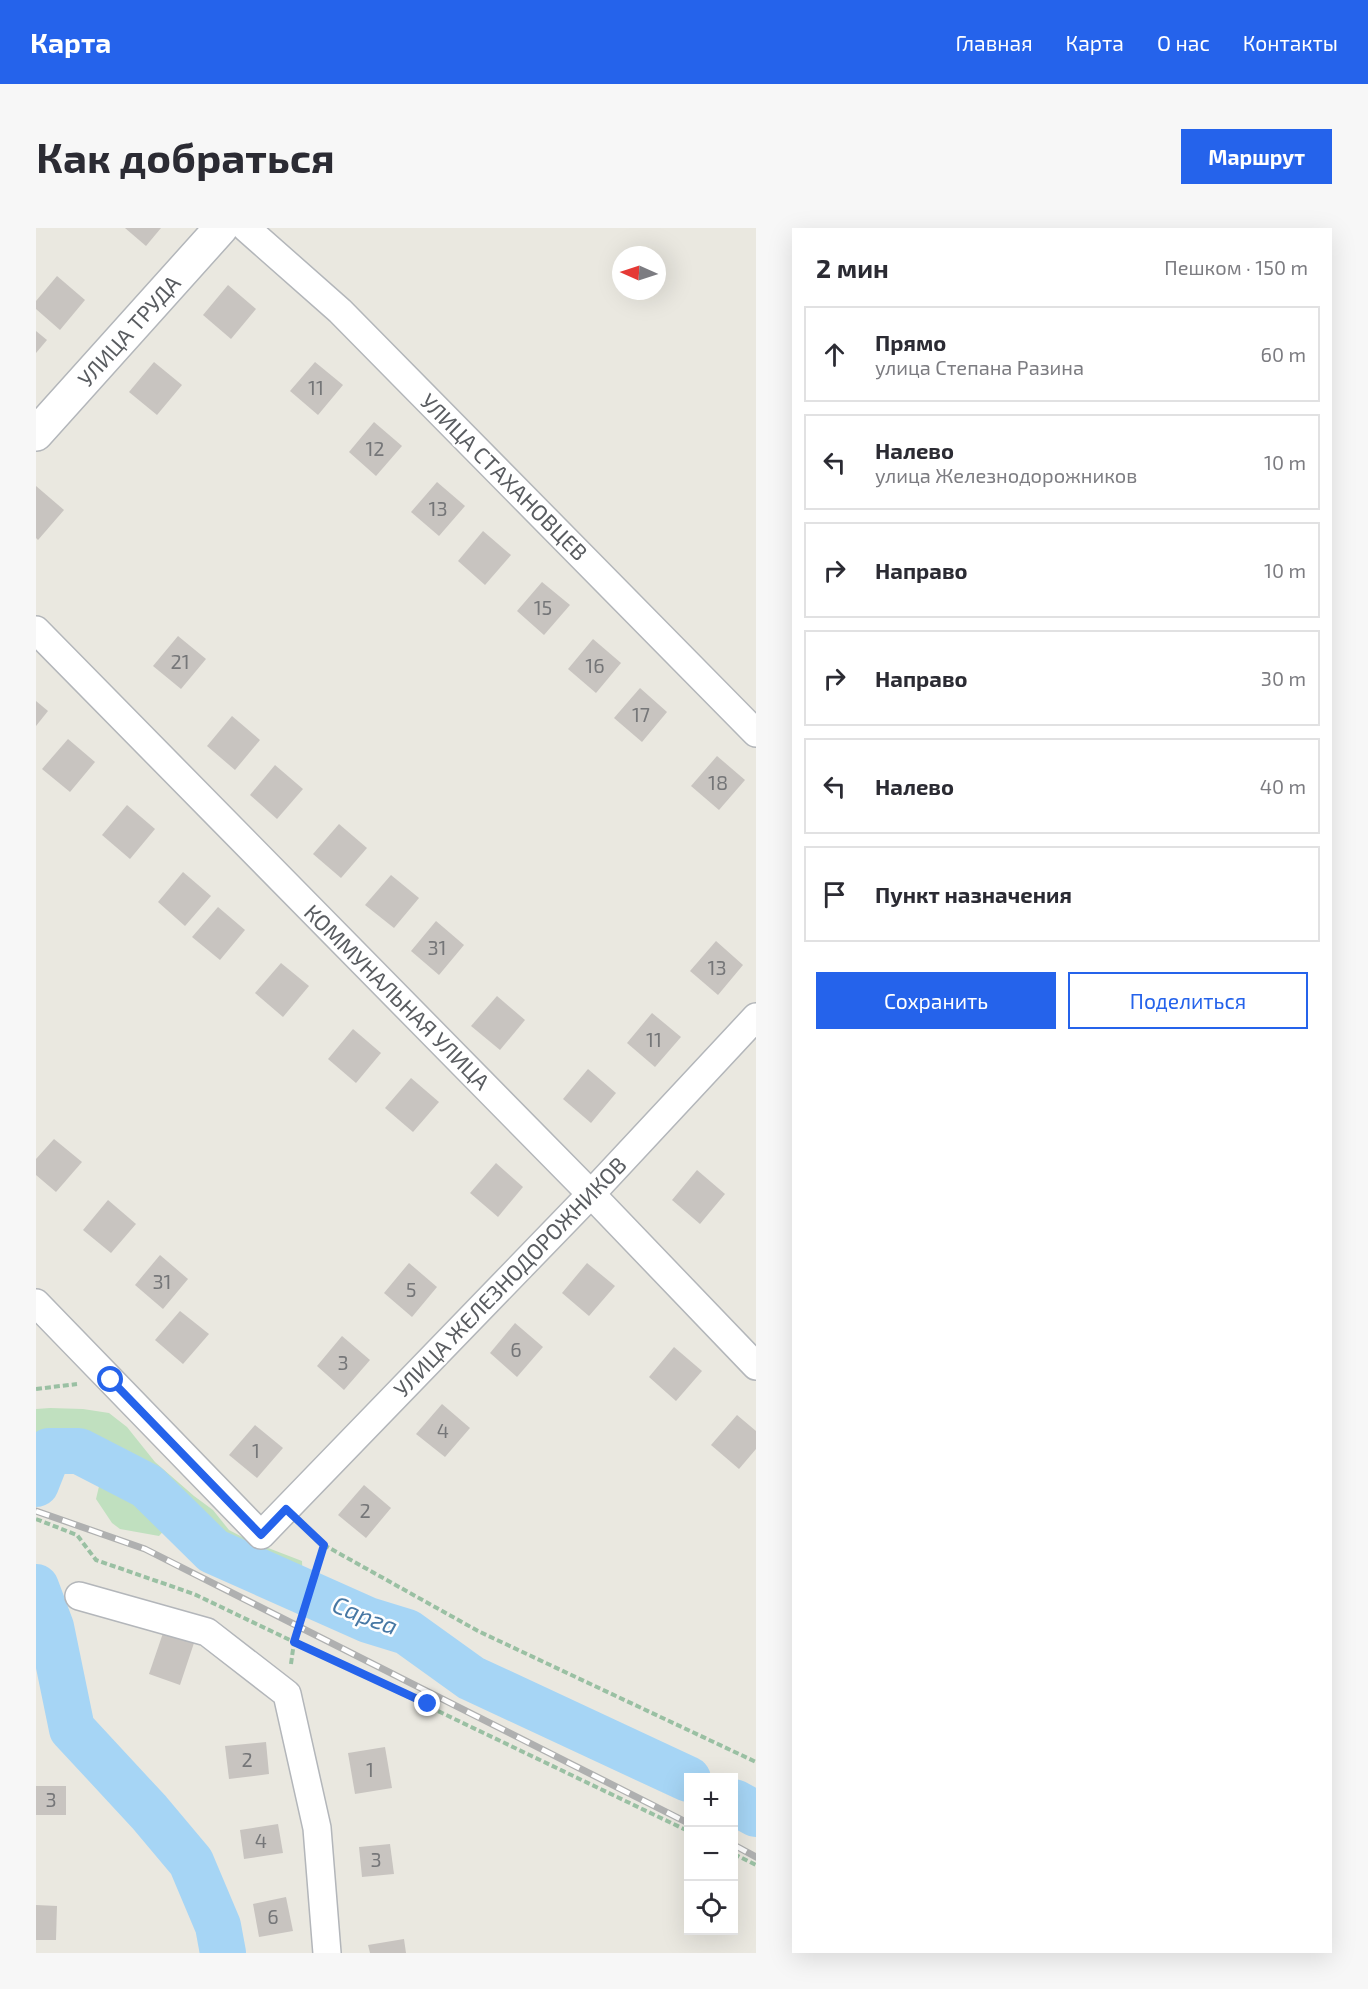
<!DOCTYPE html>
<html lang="ru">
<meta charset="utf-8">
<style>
body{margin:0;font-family:"Exo 2",sans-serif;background:#f7f7f7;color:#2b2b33}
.controls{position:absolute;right:18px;bottom:18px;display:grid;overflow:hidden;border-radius:0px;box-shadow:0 6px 24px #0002}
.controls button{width:54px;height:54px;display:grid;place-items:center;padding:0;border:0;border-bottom:2px solid #e1e1e2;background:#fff;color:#2b2b33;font:30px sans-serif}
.compass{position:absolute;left:576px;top:18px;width:54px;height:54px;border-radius:50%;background:#fff;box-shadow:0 6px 24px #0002;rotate:273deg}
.stop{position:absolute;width:18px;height:18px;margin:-14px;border:4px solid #2563eb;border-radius:50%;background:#fff}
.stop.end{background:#2563eb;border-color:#fff;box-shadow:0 2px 6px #0008}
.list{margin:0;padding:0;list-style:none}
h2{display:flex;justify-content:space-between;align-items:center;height:78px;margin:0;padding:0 24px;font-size:26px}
h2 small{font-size:20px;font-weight:400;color:#7c7c81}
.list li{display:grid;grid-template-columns:39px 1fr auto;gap:18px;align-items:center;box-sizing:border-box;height:96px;margin:0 12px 12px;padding:0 12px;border:2px solid #e1e1e2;border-radius:0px}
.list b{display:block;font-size:22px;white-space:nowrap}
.list p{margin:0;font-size:20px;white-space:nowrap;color:#7c7c81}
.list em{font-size:20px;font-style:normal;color:#7c7c81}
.actions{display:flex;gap:12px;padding:18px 24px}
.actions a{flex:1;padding:14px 0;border:2px solid #2563eb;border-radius:0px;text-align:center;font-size:21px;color:#2563eb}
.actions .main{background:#2563eb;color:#fff}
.icon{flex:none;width:33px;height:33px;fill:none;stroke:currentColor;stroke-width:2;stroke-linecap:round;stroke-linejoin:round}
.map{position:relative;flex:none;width:720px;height:1725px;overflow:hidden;border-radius:0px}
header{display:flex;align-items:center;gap:36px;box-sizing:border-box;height:84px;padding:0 30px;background:#2563eb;color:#fff}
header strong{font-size:28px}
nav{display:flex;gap:33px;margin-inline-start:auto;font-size:21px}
.intro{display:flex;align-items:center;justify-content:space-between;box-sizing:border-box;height:144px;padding:0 36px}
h1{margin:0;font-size:42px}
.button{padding:15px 27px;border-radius:0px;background:#2563eb;color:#fff;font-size:21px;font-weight:700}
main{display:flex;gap:36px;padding:0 36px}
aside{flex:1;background:#fff;border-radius:0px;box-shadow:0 6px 24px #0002}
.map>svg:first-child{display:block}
.green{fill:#c0e0bf}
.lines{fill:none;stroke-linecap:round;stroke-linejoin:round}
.river{stroke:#a6d5f5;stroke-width:46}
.building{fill:#c8c4c0}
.minor-casing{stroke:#b3b6ba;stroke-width:30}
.tertiary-casing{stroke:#b3b6ba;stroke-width:36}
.path{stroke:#9ac0a3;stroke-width:4;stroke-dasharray:6 3;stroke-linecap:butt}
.minor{stroke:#fff;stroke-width:27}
.tertiary{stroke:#fff;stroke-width:33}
.rail-casing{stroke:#afb0b0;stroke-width:7}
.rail{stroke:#fff;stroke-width:4.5;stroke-dasharray:14;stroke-linecap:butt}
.route{stroke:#2563eb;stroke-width:8}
.labels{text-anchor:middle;stroke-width:5;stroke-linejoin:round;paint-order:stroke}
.number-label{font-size:20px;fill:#757678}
.street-label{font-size:22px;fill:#595c60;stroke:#fff}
.water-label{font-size:24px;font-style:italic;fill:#4778a4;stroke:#fff}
</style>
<header>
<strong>Карта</strong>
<nav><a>Главная</a><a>Карта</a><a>О нас</a><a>Контакты</a></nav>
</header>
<div class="intro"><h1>Как добраться</h1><a class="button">Маршрут</a></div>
<main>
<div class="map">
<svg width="720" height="1725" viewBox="0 0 720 1725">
<rect width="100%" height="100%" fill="#eae8e0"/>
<!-- green -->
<path class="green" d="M 14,1180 L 47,1181 L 73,1185 L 91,1199 L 119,1234 L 158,1268 L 177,1282 L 193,1302 L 214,1313 L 266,1333 L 267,1357 L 266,1362 L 253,1369 L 241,1361 L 234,1345 L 226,1345 L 218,1341 L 209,1344 L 185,1333 C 178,1311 166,1291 141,1288 L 123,1308 L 84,1301 L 76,1295 L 60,1271 L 65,1250 C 51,1230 38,1241 20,1229 L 31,1219 L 63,1221 L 68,1214 L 55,1204 C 37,1208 18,1204 0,1210 L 0,1181 Z"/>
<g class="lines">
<!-- river -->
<g class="river">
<path d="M 0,1256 L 13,1223 L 43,1223 L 111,1258 L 177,1323 L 332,1392 L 371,1404 L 435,1450 L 652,1551"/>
<path d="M 0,1359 L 15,1399 L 36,1501 L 113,1584 L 155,1634 L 182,1698 L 187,1725"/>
<path d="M 698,1574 L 720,1586"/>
</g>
</g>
<!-- building -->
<g class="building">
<path d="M 89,0 L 125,0 L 110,18 Z"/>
<path d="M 21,48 L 49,72 L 24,102 L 0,81 L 0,73 Z"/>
<path d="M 192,57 L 220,81 L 195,111 L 167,87 Z"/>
<path d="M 0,103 L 11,112 L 0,125 Z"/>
<path d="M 118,134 L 146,157 L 121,187 L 93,164 Z"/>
<path d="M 279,134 L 307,157 L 282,187 L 254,163 Z"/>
<path d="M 338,194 L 366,218 L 340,248 L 313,224 Z"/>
<path d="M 401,254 L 429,278 L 403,308 L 375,284 Z"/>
<path d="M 0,258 L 28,282 L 2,312 L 0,310 Z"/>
<path d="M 447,303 L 475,327 L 449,357 L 422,333 Z"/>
<path d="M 506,354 L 534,377 L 508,407 L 481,383 Z"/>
<path d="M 142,408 L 170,431 L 145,461 L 117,438 Z"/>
<path d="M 557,411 L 585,435 L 560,465 L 532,441 Z"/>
<path d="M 604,460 L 631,484 L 606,514 L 578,490 Z"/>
<path d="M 0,473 L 12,483 L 0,498 Z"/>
<path d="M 196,488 L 224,512 L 199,542 L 171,518 Z"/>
<path d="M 32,511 L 59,534 L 34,564 L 6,541 Z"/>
<path d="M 681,528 L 709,552 L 683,582 L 655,558 Z"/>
<path d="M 239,537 L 267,561 L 241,591 L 214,567 Z"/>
<path d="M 91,577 L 119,601 L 94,631 L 66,607 Z"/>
<path d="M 303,596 L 331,620 L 305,650 L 277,626 Z"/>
<path d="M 147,644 L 175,668 L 149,698 L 122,674 Z"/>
<path d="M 355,647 L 383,670 L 358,700 L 329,677 Z"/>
<path d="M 182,679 L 209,702 L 184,732 L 156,709 Z"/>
<path d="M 400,693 L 428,717 L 403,747 L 375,723 Z"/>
<path d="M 680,713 L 707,737 L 682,767 L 654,743 Z"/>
<path d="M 245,735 L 273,758 L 247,789 L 219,765 Z"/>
<path d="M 461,768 L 489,792 L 464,822 L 435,798 Z"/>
<path d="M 616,785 L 645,809 L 619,839 L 591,815 Z"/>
<path d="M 317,801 L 345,825 L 320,855 L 292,831 Z"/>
<path d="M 552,841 L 580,865 L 555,895 L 527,871 Z"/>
<path d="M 375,850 L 403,874 L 377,904 L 349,880 Z"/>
<path d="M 18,911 L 46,934 L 20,964 L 0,947 L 0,931 Z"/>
<path d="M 460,935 L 487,959 L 462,989 L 434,965 Z"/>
<path d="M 661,942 L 689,966 L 664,996 L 636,972 Z"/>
<path d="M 72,972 L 100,996 L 75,1025 L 47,1002 Z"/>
<path d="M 124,1027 L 152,1051 L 127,1081 L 99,1057 Z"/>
<path d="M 373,1035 L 401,1059 L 376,1089 L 348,1065 Z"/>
<path d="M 551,1035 L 579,1058 L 553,1088 L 526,1065 Z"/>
<path d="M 144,1083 L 173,1106 L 147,1136 L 119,1112 Z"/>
<path d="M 479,1095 L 507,1119 L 481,1149 L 454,1125 Z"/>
<path d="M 306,1108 L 334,1132 L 308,1162 L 281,1138 Z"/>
<path d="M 638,1119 L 666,1143 L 640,1173 L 613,1149 Z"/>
<path d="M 406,1176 L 434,1200 L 409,1229 L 380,1206 Z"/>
<path d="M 701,1187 L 720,1203 L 720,1221 L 703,1241 L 675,1217 Z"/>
<path d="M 219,1197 L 247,1220 L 221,1250 L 193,1227 Z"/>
<path d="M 328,1257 L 355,1280 L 330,1310 L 302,1287 Z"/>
<path d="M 127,1405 L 158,1415 L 144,1457 L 113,1446 Z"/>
<path d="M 230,1514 L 233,1546 L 193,1551 L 189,1518 Z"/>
<path d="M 349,1519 L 356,1560 L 319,1566 L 312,1525 Z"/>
<rect x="0" y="1558" width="30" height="29"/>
<path d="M 242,1596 L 247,1625 L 208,1631 L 204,1602 Z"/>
<path d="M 354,1616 L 358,1646 L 326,1649 L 323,1619 Z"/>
<path d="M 250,1669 L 257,1703 L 223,1709 L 217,1676 Z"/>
<path d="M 0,1677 L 21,1678 L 20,1712 L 0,1712 Z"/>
<path d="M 368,1711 L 370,1725 L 334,1725 L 332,1717 Z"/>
</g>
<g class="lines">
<!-- minor casing -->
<g class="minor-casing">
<g id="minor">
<path d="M 210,0 L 304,83 L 720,505"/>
<path d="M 0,402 L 555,966 L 720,1138"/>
<path d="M 0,1075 L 225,1307 L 555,966 L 720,789"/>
<path d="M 43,1368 L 171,1404 L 251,1466 L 281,1600 L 291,1725"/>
</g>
</g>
<!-- tertiary casing -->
<g class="tertiary-casing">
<path id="tertiary" d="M 0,206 L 185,0"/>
</g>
<!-- path -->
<g class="path">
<path d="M 0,1161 L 41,1156"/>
<path d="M 0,1291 L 41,1307 L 60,1332 L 158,1366 L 652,1603"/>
<path d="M 268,1298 L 288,1317 L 442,1403 L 720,1534"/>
<path d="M 255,1436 L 258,1414 L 288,1317"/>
<path d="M 698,1626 L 720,1637"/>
</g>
<!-- minor -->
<use href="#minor" class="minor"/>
<!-- tertiary -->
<use href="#tertiary" class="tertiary"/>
<!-- rail casing -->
<g class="rail-casing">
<g id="rail">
<path d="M 0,1283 L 109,1321 L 652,1595"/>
<path d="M 698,1617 L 720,1629"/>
</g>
</g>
<!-- rail -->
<use href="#rail" class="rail"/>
</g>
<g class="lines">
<!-- route -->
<path class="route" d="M 75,1152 L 225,1307 L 250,1281 L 288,1317 L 258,1414 L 392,1476"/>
</g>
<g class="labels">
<!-- number labels -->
<g class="number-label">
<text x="280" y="167">11</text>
<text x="339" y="228">12</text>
<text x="402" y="288">13</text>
<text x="507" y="387">15</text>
<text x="144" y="441">21</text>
<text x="559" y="445">16</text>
<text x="605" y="494">17</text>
<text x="682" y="562">18</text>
<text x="401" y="727">31</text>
<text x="681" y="747">13</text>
<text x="618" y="819">11</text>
<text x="126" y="1061">31</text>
<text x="375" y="1069">5</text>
<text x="480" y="1129">6</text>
<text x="307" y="1142">3</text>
<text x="407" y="1210">4</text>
<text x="220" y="1230">1</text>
<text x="329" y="1290">2</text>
<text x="211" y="1539">2</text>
<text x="334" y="1549">1</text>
<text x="15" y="1579">3</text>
<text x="225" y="1620">4</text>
<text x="340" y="1639">3</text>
<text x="237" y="1696">6</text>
</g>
<!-- street labels -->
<g class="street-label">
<text transform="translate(93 103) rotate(-48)" y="8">УЛИЦА ТРУДА</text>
<text transform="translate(468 249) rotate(45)" y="8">УЛИЦА СТАХАНОВЦЕВ</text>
<text transform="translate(361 769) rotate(45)" y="8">КОММУНАЛЬНАЯ УЛИЦА</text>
<text transform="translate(474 1049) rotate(-46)" y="8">УЛИЦА ЖЕЛЕЗНОДОРОЖНИКОВ</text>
</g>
<!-- water labels -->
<g class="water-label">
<text transform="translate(329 1388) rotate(21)" y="8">Сарга</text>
</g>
</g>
</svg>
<div class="controls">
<button>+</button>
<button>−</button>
<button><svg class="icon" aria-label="locate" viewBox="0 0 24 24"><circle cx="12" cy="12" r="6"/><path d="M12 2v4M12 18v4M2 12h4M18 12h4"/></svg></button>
</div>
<svg class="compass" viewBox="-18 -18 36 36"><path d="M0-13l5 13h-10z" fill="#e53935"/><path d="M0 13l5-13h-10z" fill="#7c7c81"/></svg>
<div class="stop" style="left:75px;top:1152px"></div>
<div class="stop end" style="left:392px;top:1476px"></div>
</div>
<aside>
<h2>2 мин<small>Пешком · 150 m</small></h2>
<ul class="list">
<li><svg class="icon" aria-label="ahead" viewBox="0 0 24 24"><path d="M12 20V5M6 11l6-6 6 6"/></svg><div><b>Прямо</b><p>улица Степана Разина</p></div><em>60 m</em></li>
<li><svg class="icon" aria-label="left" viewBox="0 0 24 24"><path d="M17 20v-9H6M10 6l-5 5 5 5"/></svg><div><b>Налево</b><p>улица Железнодорожников</p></div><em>10 m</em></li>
<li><svg class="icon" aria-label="right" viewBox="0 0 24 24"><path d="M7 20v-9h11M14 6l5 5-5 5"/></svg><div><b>Направо</b></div><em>10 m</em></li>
<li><svg class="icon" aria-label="right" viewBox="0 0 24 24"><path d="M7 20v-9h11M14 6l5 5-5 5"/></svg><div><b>Направо</b></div><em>30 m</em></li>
<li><svg class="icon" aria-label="left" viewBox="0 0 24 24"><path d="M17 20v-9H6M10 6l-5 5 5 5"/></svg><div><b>Налево</b></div><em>40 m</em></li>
<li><svg class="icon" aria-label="arrive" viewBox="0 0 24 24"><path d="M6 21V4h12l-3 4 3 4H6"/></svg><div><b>Пункт назначения</b></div></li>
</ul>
<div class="actions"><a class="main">Сохранить</a><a>Поделиться</a></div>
</aside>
</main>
